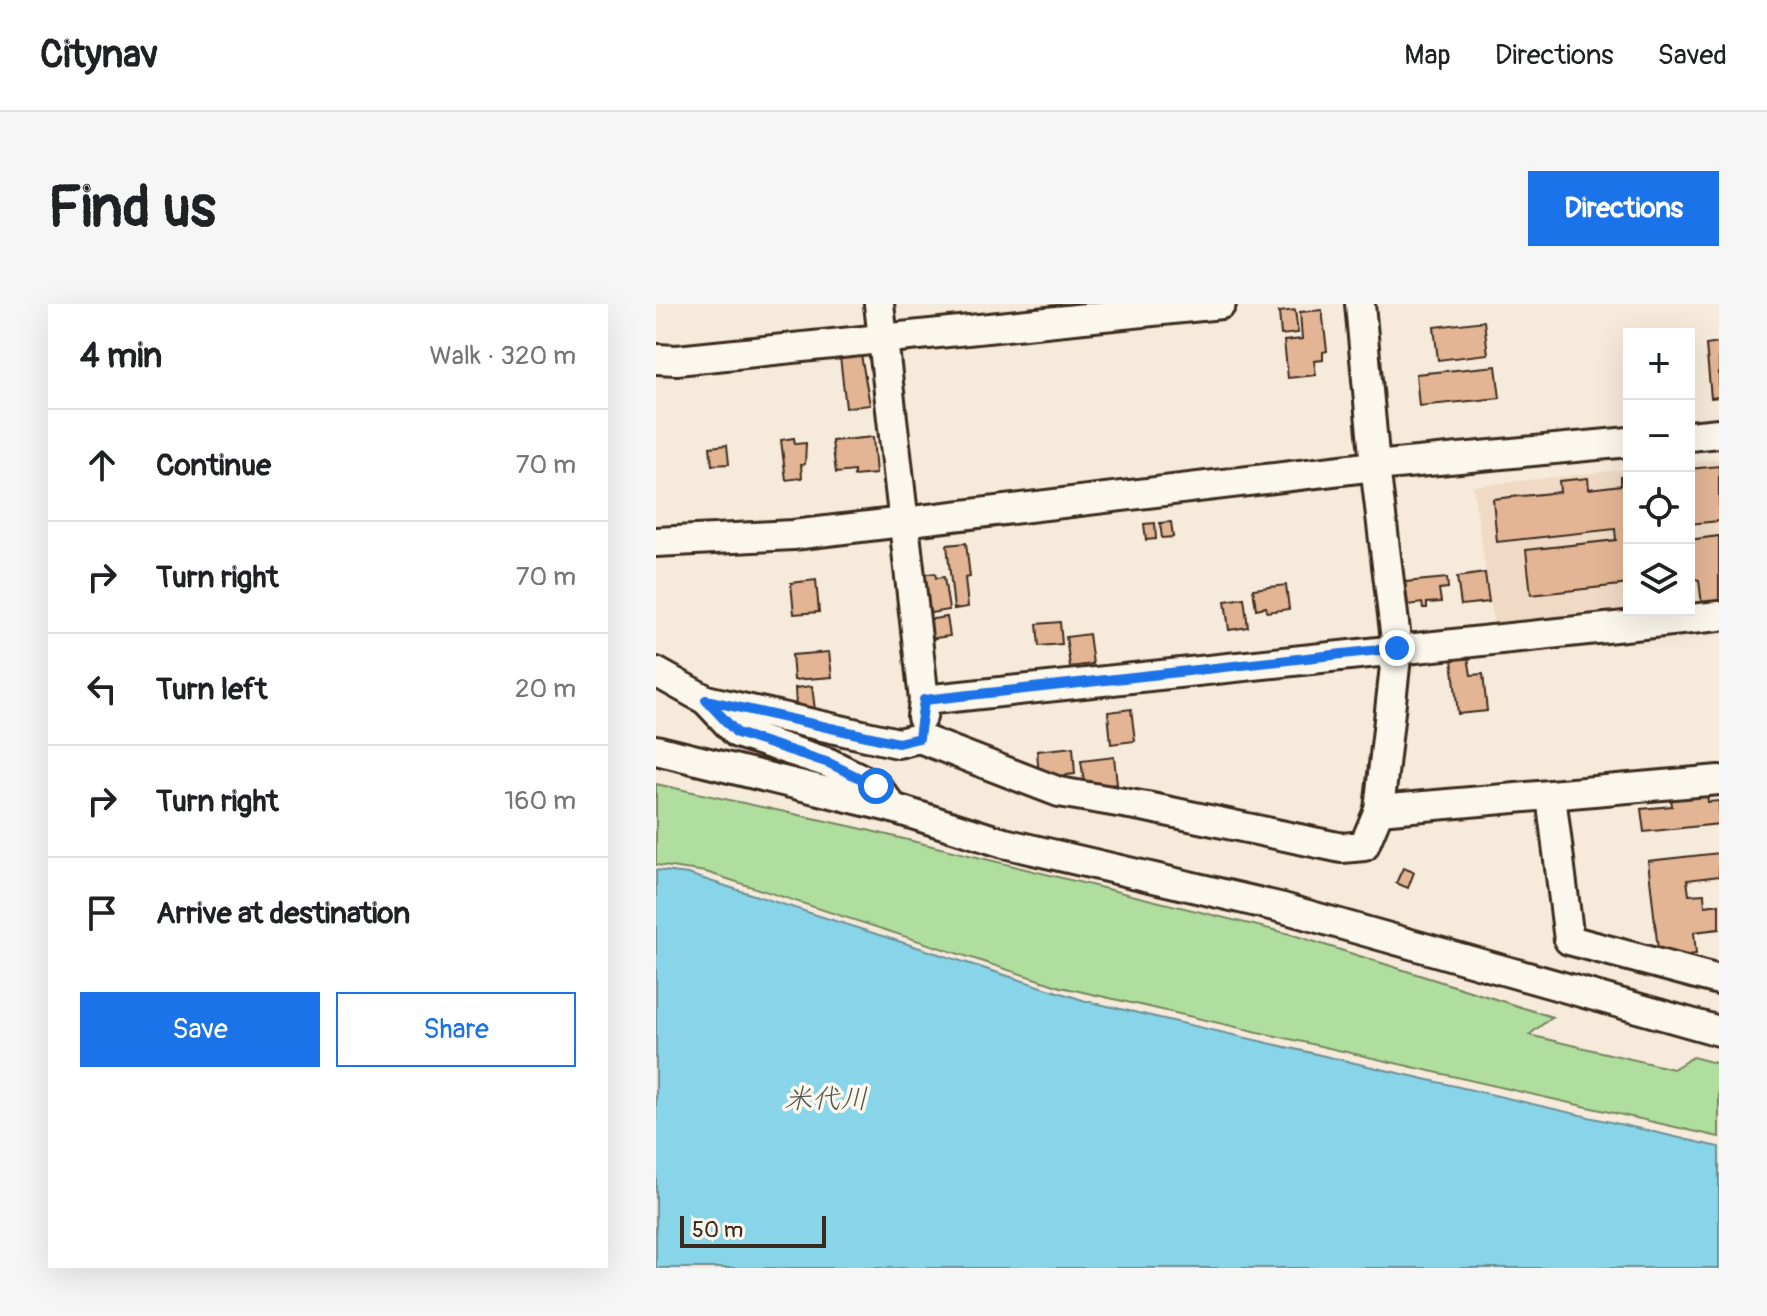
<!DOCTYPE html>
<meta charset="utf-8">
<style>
body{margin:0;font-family:Pangolin,"Klee One",sans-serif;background:#f6f6f6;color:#202124}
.controls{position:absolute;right:24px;top:24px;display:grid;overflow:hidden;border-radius:0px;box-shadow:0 8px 32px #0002}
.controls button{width:72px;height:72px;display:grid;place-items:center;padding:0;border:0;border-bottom:2px solid #e0e0e0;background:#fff;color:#202124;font:40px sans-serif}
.scale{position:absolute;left:24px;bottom:20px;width:146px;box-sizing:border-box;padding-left:8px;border:4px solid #3b2a1e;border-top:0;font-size:22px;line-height:28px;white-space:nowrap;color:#3b2a1e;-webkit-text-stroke:6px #fbf7ec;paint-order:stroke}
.stop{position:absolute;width:24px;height:24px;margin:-18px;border:6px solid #1a73e8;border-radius:50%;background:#fff}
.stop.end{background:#1a73e8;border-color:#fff;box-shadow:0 2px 8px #0008}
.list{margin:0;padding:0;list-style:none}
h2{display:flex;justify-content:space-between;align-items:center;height:104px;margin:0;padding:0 32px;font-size:34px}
h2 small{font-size:26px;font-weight:400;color:#757577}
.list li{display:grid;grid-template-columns:52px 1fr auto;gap:24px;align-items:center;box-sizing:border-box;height:112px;padding:0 32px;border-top:2px solid #e0e0e0}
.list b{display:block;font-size:30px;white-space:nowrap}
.list em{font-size:26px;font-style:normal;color:#757577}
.actions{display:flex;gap:16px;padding:24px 32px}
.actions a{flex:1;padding:18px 0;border:2px solid #1a73e8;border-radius:0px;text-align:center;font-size:28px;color:#1a73e8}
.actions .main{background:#1a73e8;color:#fff}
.icon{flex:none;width:44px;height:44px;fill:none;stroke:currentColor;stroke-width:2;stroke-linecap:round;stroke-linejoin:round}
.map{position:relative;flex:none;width:1063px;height:964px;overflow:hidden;border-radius:0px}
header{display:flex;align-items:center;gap:48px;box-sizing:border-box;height:112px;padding:0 40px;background:#fff;border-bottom:2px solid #e0e0e0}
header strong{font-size:38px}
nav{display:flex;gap:44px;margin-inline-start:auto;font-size:28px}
.intro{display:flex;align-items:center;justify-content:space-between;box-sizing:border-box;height:192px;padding:0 48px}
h1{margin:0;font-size:56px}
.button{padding:20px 36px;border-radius:0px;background:#1a73e8;color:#fff;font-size:28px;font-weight:700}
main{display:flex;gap:48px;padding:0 48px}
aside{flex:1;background:#fff;border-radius:0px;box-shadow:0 8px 32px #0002}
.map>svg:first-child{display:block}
.built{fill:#f0dac5}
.green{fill:#afde9e;stroke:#75845e;stroke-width:2}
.water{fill:#88d4e8;stroke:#699097;stroke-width:2}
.building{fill:#e3b594;stroke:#3b2a1e;stroke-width:2}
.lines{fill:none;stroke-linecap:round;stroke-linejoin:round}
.minor-casing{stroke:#3b2a1e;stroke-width:34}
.minor{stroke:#fbf7ec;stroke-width:28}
.route{stroke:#1a73e8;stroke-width:10}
.labels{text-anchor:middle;stroke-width:7;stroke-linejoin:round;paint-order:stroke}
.water-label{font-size:28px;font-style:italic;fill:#4e5450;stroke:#fbf7ec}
</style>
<header>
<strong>Citynav</strong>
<nav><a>Map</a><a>Directions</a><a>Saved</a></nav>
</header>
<div class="intro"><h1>Find us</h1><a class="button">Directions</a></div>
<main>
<aside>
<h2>4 min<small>Walk · 320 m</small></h2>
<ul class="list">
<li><svg class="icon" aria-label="ahead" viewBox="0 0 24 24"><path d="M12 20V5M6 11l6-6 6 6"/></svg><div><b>Continue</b></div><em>70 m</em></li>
<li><svg class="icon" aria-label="right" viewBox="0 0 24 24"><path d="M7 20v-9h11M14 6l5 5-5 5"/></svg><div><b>Turn right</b></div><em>70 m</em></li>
<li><svg class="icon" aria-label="left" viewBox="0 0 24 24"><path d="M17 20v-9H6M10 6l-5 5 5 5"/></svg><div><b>Turn left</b></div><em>20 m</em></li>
<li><svg class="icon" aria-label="right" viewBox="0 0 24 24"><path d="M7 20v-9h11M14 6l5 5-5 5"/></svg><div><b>Turn right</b></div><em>160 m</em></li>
<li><svg class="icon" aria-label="arrive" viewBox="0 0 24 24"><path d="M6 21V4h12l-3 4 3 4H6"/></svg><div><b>Arrive at destination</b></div></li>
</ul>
<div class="actions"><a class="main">Save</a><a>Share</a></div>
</aside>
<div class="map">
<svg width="1063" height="964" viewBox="0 0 1063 964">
<rect width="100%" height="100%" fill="#f6eada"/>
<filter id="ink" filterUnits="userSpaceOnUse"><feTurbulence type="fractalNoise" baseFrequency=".0125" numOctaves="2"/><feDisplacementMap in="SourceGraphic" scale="16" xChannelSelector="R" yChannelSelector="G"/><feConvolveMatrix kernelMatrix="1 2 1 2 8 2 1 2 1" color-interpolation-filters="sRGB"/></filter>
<g filter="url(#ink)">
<!-- built -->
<path class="built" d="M 1063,155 L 1063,328 L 843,354 L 817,182 L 973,165 L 973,306 L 1033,306 L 1033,158 Z"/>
<!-- green -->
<path class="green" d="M 0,480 L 207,525 L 634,630 L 896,713 L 873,731 L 1017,765 L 1037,753 L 1063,760 L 1063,833 L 405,683 L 50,568 L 0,561 Z"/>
<!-- water -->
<path class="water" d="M 0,566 L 32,570 L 430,697 L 1063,843 L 1063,964 L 0,964 Z"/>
<!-- building -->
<g class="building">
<path d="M 639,6 L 642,29 L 625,31 L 623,8 Z"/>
<path d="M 666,6 L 671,47 L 667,48 L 667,56 L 658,57 L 660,71 L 632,74 L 628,37 L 646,35 L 644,8 Z"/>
<path d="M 828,17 L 832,50 L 782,56 L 778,23 Z"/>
<path d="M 1063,39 L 1063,93 L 1055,94 L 1050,41 Z"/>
<path d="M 205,51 L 214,101 L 190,104 L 184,53 Z"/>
<path d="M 840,62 L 844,94 L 763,102 L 760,70 Z"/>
<path d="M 217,133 L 220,170 L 198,172 L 198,167 L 180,169 L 176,137 Z"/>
<path d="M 138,134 L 139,140 L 150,139 L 149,160 L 145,161 L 146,174 L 130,176 L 125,136 Z"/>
<path d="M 71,141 L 73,160 L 56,161 L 54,143 Z"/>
<path d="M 1063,162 L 1063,217 L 1033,220 L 1033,165 Z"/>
<path d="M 973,172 L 973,280 L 875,291 L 870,246 L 960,236 L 959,225 L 841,238 L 837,195 L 904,188 L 903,177 L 932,174 L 933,185 L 965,181 L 965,173 Z"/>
<path d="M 515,218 L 517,233 L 506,234 L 504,219 Z"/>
<path d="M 499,219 L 500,235 L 490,236 L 488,220 Z"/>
<path d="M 1063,232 L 1063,299 L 1046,301 L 1043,276 L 1033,273 L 1033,236 Z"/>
<path d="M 310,239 L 314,273 L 309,274 L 312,303 L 298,305 L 291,241 Z"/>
<path d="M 279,269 L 280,274 L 288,273 L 293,306 L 268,310 L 263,271 Z"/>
<path d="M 829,269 L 833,298 L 805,301 L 801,273 Z"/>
<path d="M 791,274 L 792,284 L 783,285 L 785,298 L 771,299 L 771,304 L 767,304 L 766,299 L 752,301 L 749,278 Z"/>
<path d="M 160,276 L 163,308 L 138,310 L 135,279 Z"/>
<path d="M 630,281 L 633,305 L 611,308 L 610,303 L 600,305 L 597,285 Z"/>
<path d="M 588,294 L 592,323 L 573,326 L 569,297 Z"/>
<path d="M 291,313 L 294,332 L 272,335 L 270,316 Z"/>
<path d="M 404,318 L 406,340 L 383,342 L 381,320 Z"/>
<path d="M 433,330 L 437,360 L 414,363 L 410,333 Z"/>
<path d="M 173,348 L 176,373 L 138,376 L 136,351 Z"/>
<path d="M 812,353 L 815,371 L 827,370 L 831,407 L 802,410 L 796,355 Z"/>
<path d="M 156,382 L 159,406 L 140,402 L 139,384 Z"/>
<path d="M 475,405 L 479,437 L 455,440 L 452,408 Z"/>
<path d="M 417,443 L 419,470 L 383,474 L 381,447 Z"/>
<path d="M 458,453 L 461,480 L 429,484 L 425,457 Z"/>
<path d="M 1051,489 L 1052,498 L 1063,497 L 1063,520 L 988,528 L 985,505 L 1016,502 L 1015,494 Z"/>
<path d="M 1063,549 L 1063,572 L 1031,576 L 1033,591 L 1048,590 L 1049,602 L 1063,600 L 1063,625 L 1038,628 L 1040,650 L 1003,655 L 992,557 Z"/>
<path d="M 747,564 L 758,568 L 752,584 L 740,579 Z"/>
</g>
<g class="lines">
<!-- minor casing -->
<g class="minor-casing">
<g id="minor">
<path d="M 223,0 L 268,396 L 266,413"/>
<path d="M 0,55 L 21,56 L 565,0"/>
<path d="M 1033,132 L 1063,129"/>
<path d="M 0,238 L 137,231 L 719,162 L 973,138"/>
<path d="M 0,368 L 50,396 L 242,439 L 263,434 L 403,488 L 491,503 L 686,544 L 708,542 L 723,506 L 741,344 L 719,162 L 704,0"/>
<path d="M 50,396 L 81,429 L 173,459 L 220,482 L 237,504"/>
<path d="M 268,396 L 1063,312"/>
<path d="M 0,446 L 237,504 L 348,539 L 627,604 L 1063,727"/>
<path d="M 895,492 L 913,636 L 1063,676"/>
<path d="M 723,506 L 1063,476"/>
</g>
</g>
<!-- minor -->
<use href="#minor" class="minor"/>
</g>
</g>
<g class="lines" filter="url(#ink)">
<!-- route -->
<path class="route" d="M 220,482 L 173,459 L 81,429 L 50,396 L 242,439 L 263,434 L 268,396 L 741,344"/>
</g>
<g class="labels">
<!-- water labels -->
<g class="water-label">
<text x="170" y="804">米代川</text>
</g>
</g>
</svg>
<div class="controls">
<button>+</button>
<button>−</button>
<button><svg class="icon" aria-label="locate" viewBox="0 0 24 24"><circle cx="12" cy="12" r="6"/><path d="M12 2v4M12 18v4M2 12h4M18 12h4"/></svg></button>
<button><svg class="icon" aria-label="layers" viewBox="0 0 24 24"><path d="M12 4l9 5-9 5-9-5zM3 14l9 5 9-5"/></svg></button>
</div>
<div class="scale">50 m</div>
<div class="stop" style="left:220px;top:482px"></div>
<div class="stop end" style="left:741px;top:344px"></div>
</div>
</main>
